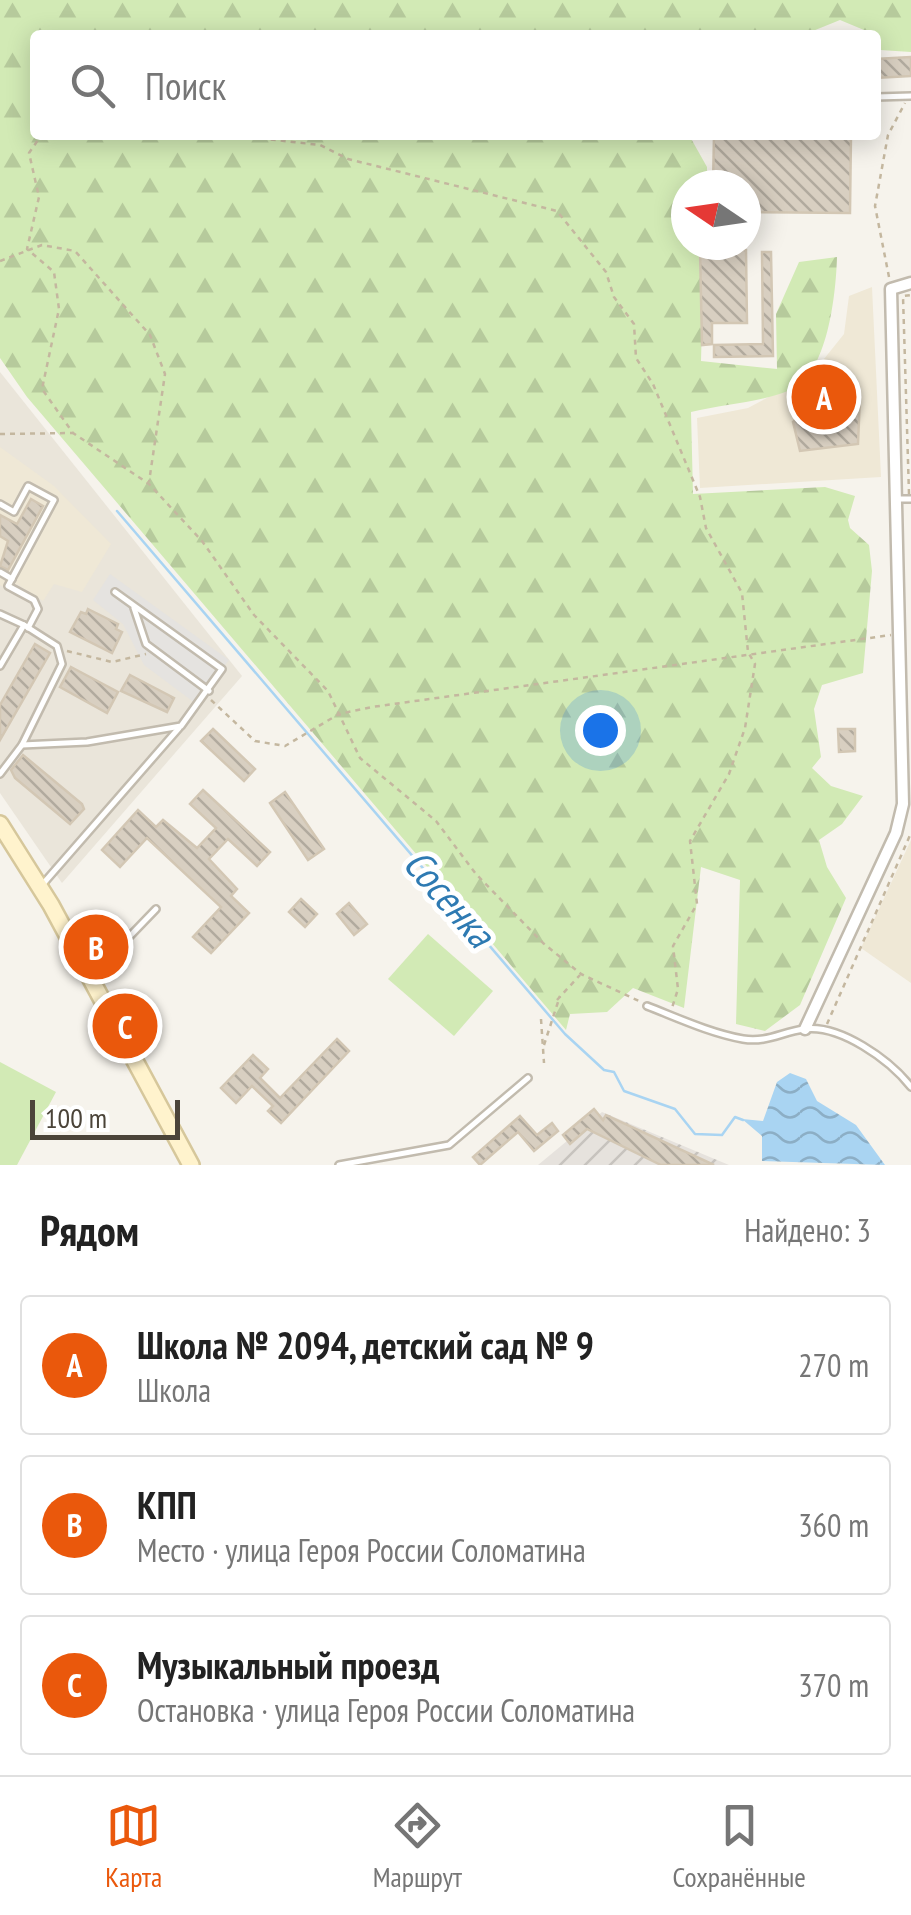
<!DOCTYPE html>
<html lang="ru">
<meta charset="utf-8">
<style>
body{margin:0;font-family:"PT Sans Narrow",sans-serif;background:#f6f6f6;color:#222}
.compass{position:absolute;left:671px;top:170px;width:90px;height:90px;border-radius:50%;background:#fff;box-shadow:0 5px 25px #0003;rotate:283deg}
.scale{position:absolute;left:30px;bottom:25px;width:150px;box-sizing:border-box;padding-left:10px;border:5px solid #4b4439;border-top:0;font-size:28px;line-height:35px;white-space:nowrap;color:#4b4439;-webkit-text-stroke:8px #fff;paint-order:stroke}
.you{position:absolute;left:600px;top:730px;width:35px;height:35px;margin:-25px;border:8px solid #fff;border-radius:50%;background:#1a73e8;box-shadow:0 0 0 15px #1a73e833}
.badge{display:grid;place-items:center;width:65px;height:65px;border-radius:50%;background:#ea580c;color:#fff;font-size:32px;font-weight:700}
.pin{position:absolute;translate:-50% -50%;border:5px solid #fff;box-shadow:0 2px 10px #0006}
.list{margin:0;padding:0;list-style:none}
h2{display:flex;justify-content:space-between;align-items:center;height:130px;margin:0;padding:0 40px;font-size:42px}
h2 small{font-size:32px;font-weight:400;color:#767676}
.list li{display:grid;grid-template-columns:65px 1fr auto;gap:30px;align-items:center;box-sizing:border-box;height:140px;margin:0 20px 20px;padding:0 20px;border:2px solid #e0e0e0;border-radius:10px}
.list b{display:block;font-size:38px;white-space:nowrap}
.list p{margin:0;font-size:32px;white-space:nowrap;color:#767676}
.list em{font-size:32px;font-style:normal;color:#767676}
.icon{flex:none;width:55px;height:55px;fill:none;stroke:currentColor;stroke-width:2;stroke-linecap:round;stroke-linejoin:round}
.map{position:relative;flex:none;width:911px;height:1165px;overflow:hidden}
.search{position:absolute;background:#fff;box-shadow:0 5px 25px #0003;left:30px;right:30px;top:30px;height:110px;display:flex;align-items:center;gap:25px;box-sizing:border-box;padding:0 35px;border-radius:10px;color:#767676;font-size:38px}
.sheet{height:610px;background:#fff}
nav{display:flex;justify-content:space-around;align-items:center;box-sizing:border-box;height:140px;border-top:2px solid #e0e0e0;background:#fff;font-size:28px;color:#767676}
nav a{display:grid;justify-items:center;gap:5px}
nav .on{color:#ea580c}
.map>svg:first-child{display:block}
.residential{fill:#eae5da}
.industrial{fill:url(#industrial-furrows)}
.education{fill:#efe8d6}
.grass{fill:#d2eab5}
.forest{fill:url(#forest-firs)}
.parking{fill:#e5e3e0}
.water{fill:url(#water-waves)}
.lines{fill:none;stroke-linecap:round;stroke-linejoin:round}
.stream{stroke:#a9d4f2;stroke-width:2.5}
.building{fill:url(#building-back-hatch);stroke:#d3c7b4;stroke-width:2.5}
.lane-casing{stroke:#c2bbae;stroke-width:10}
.street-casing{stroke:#c2bbae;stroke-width:15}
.secondary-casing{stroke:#d6c79b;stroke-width:20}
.path{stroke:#c4b79f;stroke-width:2.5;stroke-dasharray:5 5;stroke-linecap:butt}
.lane{stroke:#fff;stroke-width:5}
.street{stroke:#fff;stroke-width:10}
.secondary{stroke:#fff3cd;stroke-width:15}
.labels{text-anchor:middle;stroke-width:10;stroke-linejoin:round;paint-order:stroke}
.water-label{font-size:40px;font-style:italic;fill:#2e7ab2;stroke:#fff}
</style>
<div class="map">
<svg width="911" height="1165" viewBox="0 0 911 1165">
<defs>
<pattern id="industrial-furrows" width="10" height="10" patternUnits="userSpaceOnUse" patternTransform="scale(2.5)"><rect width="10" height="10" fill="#e6e2dd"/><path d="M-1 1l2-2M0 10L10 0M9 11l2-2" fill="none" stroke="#c7c3be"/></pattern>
<pattern id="forest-firs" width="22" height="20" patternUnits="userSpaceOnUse" patternTransform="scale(2.5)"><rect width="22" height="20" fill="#d2eab5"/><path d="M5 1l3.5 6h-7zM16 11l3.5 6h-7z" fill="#b6ca9c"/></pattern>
<pattern id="water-waves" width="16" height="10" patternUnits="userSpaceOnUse" patternTransform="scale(2.5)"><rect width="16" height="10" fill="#a9d4f2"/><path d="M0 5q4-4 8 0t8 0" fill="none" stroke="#8caec5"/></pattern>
<pattern id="building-back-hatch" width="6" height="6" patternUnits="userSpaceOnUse" patternTransform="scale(2.5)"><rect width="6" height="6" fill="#d8cfc1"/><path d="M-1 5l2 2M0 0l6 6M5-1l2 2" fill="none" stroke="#b1aa9e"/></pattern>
</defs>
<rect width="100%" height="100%" fill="#f6f3ec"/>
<!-- residential -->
<path class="residential" d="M 0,372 L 242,676 L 62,883 L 0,793 Z"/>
<!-- industrial -->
<path class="industrial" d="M 602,1112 L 729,1165 L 538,1165 Z"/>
<!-- education -->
<g class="education">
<path d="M 872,287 L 881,477 L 700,488 L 697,418 L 748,408 L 812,374 L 844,334 L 849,296 Z"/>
<path d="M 0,447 L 54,486 L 111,544 L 82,592 L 54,584 L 43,601 L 17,584 L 12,592 L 0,585 Z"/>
<path d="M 911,840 L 911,983 L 861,948 Z"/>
</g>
<!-- grass -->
<g class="grass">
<path d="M 428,934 L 493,991 L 454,1036 L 388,979 Z"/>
<path d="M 0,1062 L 56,1092 L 17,1165 L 0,1165 Z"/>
</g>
<!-- forest -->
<path class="forest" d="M 0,0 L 911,0 L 911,52 L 880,50 L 876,35 L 840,20 L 803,35 L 35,35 L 35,135 L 689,135 L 707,167 L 707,185 L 686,185 L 686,245 L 704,245 L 701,361 L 777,369 L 776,314 L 799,262 L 837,257 C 836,293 828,375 790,390 C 759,403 724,404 691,412 L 693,494 L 825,487 L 855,496 L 848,520 L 850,528 L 869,545 L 872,571 L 863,673 L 822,685 L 814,709 L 821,757 L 812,768 L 831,786 L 863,796 L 842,824 L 819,840 L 827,867 L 846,898 L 800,1005 L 765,1031 L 736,1024 L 740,880 L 701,867 L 684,1008 L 633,988 L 607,1012 L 570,1014 L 566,1030 L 27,397 L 0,358 Z"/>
<!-- parking -->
<path class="parking" d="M 110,574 L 229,660 L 195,703 L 144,665 L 123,624 L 93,600 Z"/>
<!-- water -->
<path class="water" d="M 790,1073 L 806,1079 L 817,1101 L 856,1125 L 885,1165 L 762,1161 L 762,1136 L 742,1119 L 763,1121 L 777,1082 Z"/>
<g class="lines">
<!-- stream -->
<path class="stream" d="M 117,511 L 565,1034 L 604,1070 L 614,1072 L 624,1091 L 675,1109 L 695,1134 L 722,1135 L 735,1117 L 743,1120"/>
</g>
<!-- building -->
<g class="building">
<path d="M 911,57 L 911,76 L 876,78 L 876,59 Z"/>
<path d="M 714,135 L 851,135 L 850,213 L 746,212 L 746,185 L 713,185 Z"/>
<path d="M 700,249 L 746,250 L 747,323 L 712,323 L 712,344 L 702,345 Z"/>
<path d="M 762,252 L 771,252 L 773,356 L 714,357 L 714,345 L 763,344 Z"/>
<path d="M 823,387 L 835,387 L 836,397 L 860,396 L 858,444 L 800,451 L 793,422 L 798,418 L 824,417 Z"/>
<path d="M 31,499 L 43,506 L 8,570 L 0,566 L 8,541 L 0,536 L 0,515 L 17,524 Z"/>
<path d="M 88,609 L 118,624 L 116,629 L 122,632 L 112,653 L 70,632 L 81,612 L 86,614 Z"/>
<path d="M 35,644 L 50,653 L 0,740 L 0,705 Z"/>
<path d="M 71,667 L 118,692 L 107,713 L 60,687 Z"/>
<path d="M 130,675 L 174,698 L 167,712 L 121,691 Z"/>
<path d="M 213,729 L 255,769 L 244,781 L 201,741 Z"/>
<path d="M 838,729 L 855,729 L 855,751 L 839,752 Z"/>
<path d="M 23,755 L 82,804 L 84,809 L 70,824 L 15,778 L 11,770 Z"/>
<path d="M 203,790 L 270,852 L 257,866 L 228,839 L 209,859 L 237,889 L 231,896 L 249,913 L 211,953 L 193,937 L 221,907 L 147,838 L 120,867 L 102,850 L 138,810 L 156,827 L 163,820 L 197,848 L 216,828 L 190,804 Z"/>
<path d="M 285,792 L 324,849 L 308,860 L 270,803 Z"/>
<path d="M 301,899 L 317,914 L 305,927 L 289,912 Z"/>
<path d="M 349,903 L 367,924 L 354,935 L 337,914 Z"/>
<path d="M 337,1039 L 349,1051 L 281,1123 L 268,1111 L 273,1106 L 252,1086 L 236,1103 L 221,1088 L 253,1055 L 268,1069 L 260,1078 L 280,1098 Z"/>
<path d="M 594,1109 L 603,1120 L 606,1115 L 714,1165 L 661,1165 L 587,1129 L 570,1144 L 563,1135 Z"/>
<path d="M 520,1116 L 537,1135 L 552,1123 L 558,1131 L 534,1151 L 518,1132 L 480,1165 L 473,1157 Z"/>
</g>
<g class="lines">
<!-- lane casing -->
<g class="lane-casing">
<g id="lane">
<path d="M 876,97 L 911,96"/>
<path d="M 897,499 L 911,499"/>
<path d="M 0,504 L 14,512 L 28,486 L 54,500 L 8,586 L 34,600 L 38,609 L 28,628"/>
<path d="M 0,572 L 12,579"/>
<path d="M 134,608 L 146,644 L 209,691"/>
<path d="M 0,614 L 24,625 L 0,666"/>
<path d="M 22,745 L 87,742 L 181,726 L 222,669 L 115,592"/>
<path d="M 0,774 L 22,745 L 62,664 L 57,646 L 24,625"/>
<path d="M 42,885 L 179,728"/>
<path d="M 103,964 L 156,909"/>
<path d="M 647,1006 C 678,1018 710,1033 743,1039 C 766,1043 782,1032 804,1029 C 840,1024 890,1060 911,1087"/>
<path d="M 339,1165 L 449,1145 L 528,1078"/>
</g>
</g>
<!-- street casing -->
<g class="street-casing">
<path id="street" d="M 805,1029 L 896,833 L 903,804 L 891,289 L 911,283"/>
</g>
<!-- secondary casing -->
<g class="secondary-casing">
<path id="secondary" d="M 0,824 L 51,905 L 191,1165"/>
</g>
<!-- path -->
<g class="path">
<path d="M 56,135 L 38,140 L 29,153 L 39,197 L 27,249 L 54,272 L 59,309 L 42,389 L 73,433 L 149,484 L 202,541 L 254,615 L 328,691 L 360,758 L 436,821 L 476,874 L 543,943 L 581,974 L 639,1001"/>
<path d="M 126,135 L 182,135"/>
<path d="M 231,135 L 320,145 L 348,159 L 557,211 L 606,272 L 614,297 L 634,324 L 636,358 L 653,384 L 700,497 L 706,528 L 742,593 L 748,652 L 755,664 L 745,728 L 729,774 L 690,841 L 697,904 L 673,946 L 678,989 L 672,1008"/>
<path d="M 0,261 L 42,245 L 75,251 L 150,335 L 165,374 L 149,482"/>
<path d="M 889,277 L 875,206 L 888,135 L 905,103"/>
<path d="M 0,434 L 73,433"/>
<path d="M 909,494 L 903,296 L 911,295"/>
<path d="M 67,651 L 112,662 L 146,654"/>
<path d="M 211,700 L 255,741 L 285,746 L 339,714 L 372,707 L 891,635"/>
<path d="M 557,1000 L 580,975"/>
<path d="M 541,1019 L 544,1063"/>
<path d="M 827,1024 L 911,833"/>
<path d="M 544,1045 L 560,996"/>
</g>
<!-- lane -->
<use href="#lane" class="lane"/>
<!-- street -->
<use href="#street" class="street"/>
<!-- secondary -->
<use href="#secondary" class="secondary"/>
</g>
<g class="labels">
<!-- water labels -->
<g class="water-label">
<text transform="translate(449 898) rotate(49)" y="14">Сосенка</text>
</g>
</g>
</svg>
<svg class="compass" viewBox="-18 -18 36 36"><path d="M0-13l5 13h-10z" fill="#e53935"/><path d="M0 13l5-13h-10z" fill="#767676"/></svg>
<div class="scale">100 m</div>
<div class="you"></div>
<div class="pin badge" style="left:824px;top:397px">A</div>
<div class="pin badge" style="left:96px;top:947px">B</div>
<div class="pin badge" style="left:125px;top:1026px">C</div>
<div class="search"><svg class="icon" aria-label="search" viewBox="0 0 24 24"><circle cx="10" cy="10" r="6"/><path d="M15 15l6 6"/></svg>Поиск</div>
</div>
<section class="sheet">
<h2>Рядом<small>Найдено: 3</small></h2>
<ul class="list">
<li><span class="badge">A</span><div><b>Школа № 2094, детский сад № 9</b><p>Школа</p></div><em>270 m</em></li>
<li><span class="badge">B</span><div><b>КПП</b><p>Место · улица Героя России Соломатина</p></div><em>360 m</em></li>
<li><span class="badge">C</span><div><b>Музыкальный проезд</b><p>Остановка · улица Героя России Соломатина</p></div><em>370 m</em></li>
</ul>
</section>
<nav>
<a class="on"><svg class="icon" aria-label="map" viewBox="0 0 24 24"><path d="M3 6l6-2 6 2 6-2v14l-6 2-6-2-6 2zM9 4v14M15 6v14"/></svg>Карта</a>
<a><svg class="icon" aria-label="directions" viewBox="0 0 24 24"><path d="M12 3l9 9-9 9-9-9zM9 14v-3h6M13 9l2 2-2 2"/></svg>Маршрут</a>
<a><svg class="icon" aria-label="saved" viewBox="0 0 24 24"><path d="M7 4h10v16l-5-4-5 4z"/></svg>Сохранённые</a>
</nav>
